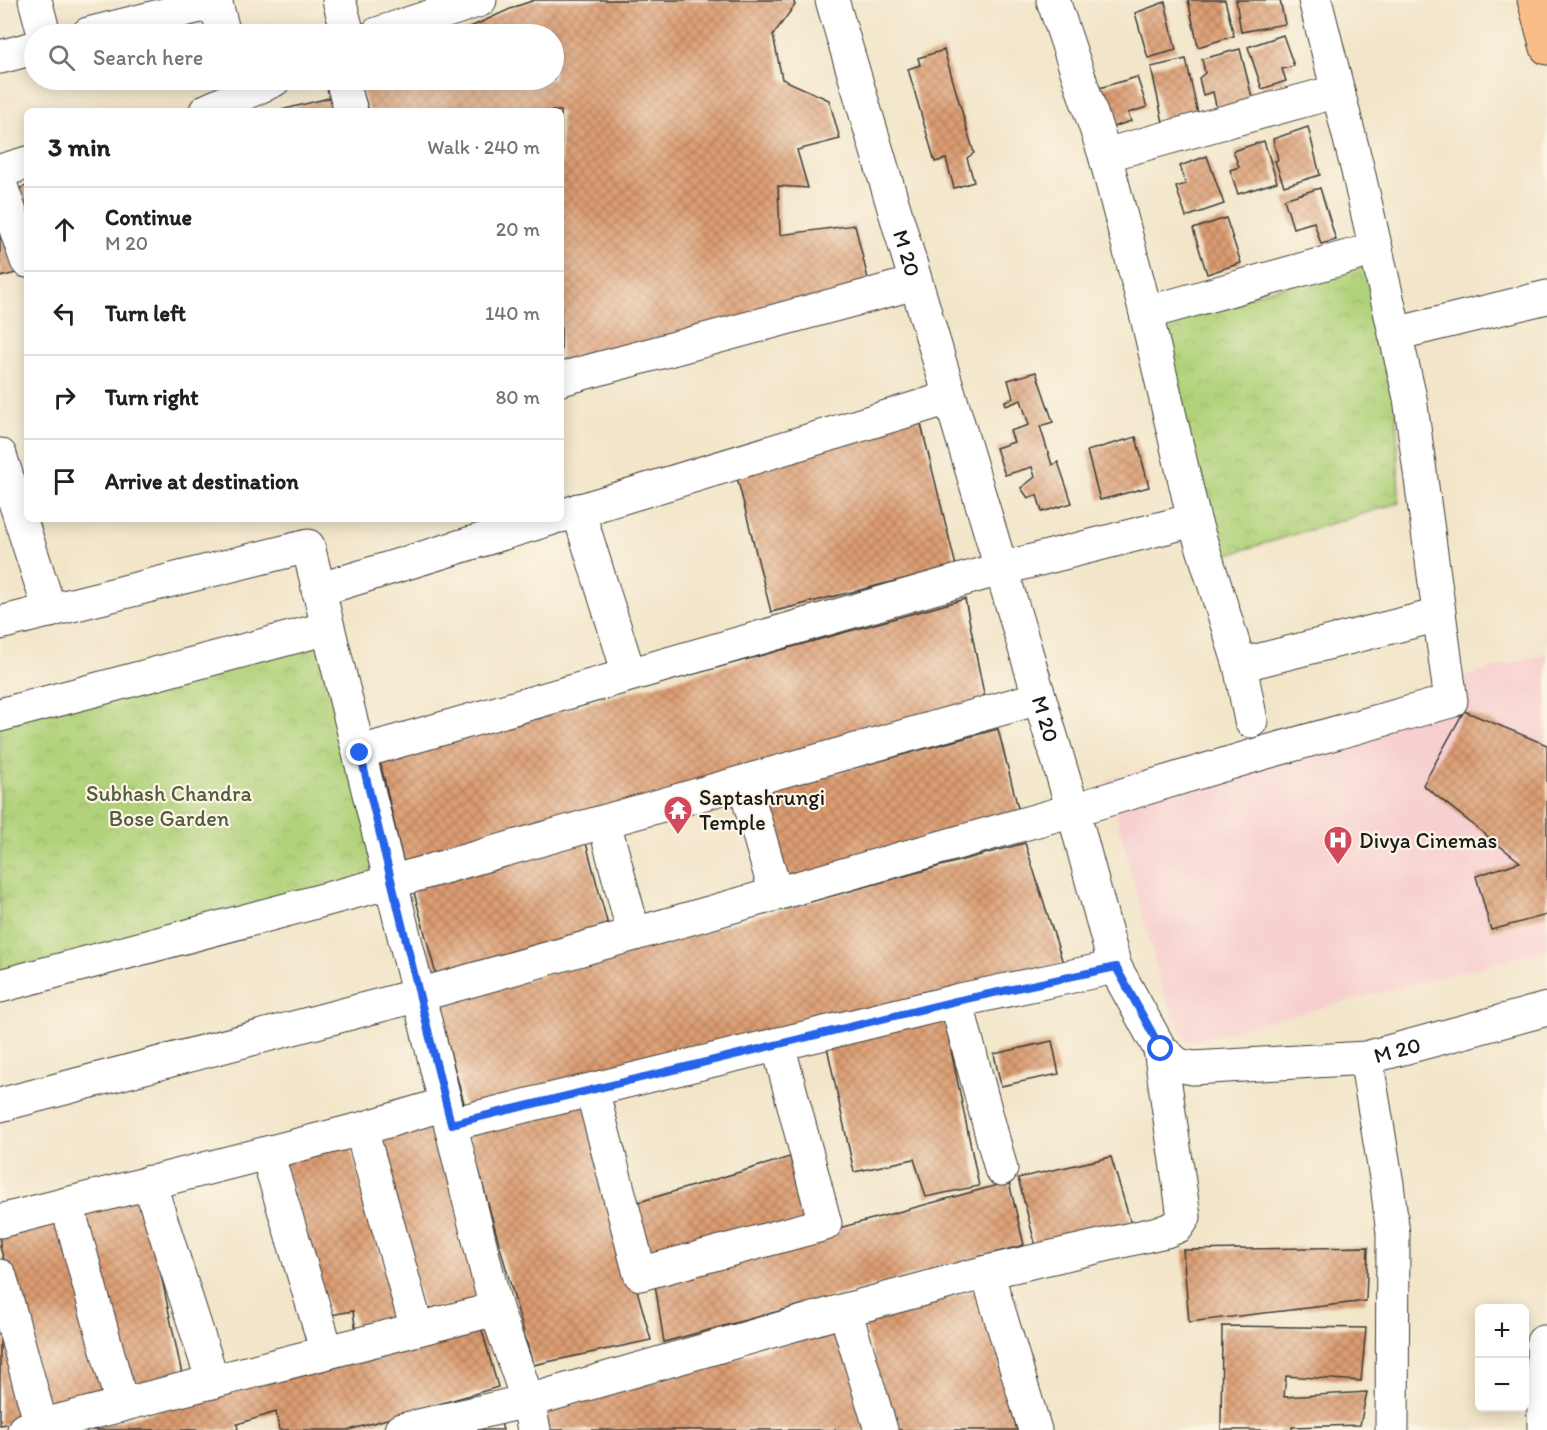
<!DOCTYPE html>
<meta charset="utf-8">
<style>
body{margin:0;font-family:Itim,sans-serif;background:#f2f2f2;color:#202124}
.controls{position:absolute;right:18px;bottom:18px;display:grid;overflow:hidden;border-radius:9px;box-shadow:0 3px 15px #0003}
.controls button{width:54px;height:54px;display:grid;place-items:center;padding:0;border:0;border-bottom:2px solid #e0e0e0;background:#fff;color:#202124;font:30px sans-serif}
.stop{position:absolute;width:18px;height:18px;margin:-14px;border:4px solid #2563eb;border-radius:50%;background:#fff}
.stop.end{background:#2563eb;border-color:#fff;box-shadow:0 2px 6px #0008}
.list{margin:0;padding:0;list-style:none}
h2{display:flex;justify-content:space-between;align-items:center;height:78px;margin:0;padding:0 24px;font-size:26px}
h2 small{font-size:20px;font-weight:400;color:#757577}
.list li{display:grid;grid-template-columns:39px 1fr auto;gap:18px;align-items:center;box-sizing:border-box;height:84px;padding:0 24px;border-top:2px solid #e0e0e0}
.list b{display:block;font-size:22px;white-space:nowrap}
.list p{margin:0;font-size:20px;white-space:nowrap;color:#757577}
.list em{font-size:20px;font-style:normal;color:#757577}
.icon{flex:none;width:33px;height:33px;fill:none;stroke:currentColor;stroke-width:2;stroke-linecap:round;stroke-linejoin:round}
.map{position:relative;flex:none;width:1547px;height:1430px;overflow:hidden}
.search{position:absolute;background:#fff;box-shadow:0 3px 15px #0003;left:24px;top:24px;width:540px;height:66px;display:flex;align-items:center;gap:15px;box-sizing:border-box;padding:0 21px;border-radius:33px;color:#757577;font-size:22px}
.panel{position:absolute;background:#fff;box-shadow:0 3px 15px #0003;left:24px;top:108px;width:540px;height:414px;border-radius:9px}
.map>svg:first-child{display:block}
.built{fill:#f7cfd0}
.park{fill:url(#park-crowns);stroke:#66774b;stroke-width:1.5}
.building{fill:url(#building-cross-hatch)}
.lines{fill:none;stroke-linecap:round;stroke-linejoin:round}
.minor-casing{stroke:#3c3a36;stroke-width:35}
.major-casing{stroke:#3c3a36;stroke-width:35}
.minor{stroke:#fff;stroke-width:33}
.major{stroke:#f8bd89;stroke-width:33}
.route{stroke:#2563eb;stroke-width:8}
.labels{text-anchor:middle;stroke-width:4.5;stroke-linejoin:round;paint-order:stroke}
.street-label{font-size:22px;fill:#1c1c1c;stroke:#fcf5e5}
.park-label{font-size:22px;fill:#505c3d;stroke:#fcf5e5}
.poi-label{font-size:22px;fill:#1c1c1c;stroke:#fcf5e5;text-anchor:start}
</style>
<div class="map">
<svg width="1547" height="1430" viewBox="0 0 1547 1430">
<defs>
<pattern id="park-crowns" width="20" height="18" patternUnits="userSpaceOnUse" patternTransform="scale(1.5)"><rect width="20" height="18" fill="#b1d27a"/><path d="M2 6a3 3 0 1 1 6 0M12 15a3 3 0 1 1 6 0" fill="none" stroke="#98b469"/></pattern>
<pattern id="building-cross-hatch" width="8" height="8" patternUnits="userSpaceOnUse" patternTransform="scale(1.5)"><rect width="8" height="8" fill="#dc9d72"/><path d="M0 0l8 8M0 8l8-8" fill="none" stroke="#b27f5d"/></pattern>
</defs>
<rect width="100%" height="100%" fill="#fcf5e5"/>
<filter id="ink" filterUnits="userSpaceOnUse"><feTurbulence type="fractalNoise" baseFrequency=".0167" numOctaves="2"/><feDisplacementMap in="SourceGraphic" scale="12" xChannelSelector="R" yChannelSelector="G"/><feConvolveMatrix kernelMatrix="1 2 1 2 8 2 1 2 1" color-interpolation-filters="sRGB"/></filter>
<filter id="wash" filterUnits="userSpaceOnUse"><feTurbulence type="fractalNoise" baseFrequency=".008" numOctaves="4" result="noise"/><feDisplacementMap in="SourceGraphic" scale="24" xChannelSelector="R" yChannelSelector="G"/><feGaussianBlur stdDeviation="1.35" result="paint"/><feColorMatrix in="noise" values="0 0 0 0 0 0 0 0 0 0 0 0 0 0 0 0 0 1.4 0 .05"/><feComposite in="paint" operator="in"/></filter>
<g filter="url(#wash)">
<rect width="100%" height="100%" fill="#f2e5c9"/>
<!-- built -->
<path class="built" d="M 1547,653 L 1547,950 L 1187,1042 L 1163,993 L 1107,780 Z"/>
<!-- park -->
<g class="park">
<path d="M 1366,264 L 1395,369 L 1399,503 L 1219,557 L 1154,321 Z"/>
<path d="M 328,628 L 391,882 L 0,986 L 0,715 Z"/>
</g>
<g id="blocks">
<!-- building -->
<g class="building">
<path d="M 535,0 L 793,0 L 795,5 L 773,35 L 782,79 L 829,100 L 840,139 L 797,150 L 808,188 L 778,186 L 780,235 L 855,225 L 869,283 L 561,376 L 561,111 L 369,111 L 358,80 L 554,80 L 554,34 L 455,34 L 517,6 Z"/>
<path d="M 1188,0 L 1225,0 L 1234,36 L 1198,47 Z"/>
<path d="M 1236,0 L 1280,0 L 1285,24 L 1241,32 Z"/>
<path d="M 1165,2 L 1176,50 L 1148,58 L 1135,13 Z"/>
<path d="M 1283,35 L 1294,66 L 1282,69 L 1286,81 L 1262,89 L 1248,47 Z"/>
<path d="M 1240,49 L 1253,101 L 1217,110 L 1213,92 L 1203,95 L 1199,78 L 1205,73 L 1202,59 Z"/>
<path d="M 944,50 L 974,153 L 967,158 L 974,182 L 954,188 L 946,159 L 935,162 L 908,69 L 920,65 L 918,58 Z"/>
<path d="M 1186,59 L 1199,119 L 1164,127 L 1151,67 Z"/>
<path d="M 1137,77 L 1147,107 L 1128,113 L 1131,121 L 1107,129 L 1099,88 Z"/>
<path d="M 333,97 L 337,111 L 281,111 L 281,110 Z"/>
<path d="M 1308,127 L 1320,175 L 1284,186 L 1275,161 L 1278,160 L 1273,139 Z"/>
<path d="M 1264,141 L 1277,182 L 1238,194 L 1230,170 L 1239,167 L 1233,151 Z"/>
<path d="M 1207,156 L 1224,204 L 1186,217 L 1176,187 L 1186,184 L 1180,166 Z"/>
<path d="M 27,186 L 27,227 L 15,190 Z"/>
<path d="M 1320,188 L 1336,240 L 1321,244 L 1314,222 L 1293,228 L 1284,199 Z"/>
<path d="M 1226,218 L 1241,263 L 1207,274 L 1193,229 Z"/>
<path d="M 0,223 L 16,273 L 0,277 Z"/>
<path d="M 1036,372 L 1053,422 L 1040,426 L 1052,465 L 1058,462 L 1072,503 L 1042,512 L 1037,495 L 1028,498 L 1021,488 L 1035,477 L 1032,467 L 1005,475 L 996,448 L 1014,442 L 1010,431 L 1029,425 L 1021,400 L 1006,406 L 1005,401 L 1013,398 L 1008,380 Z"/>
<path d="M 919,416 L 956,566 L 771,612 L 737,477 Z"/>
<path d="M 1136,437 L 1149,487 L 1100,500 L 1087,451 Z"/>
<path d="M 965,599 L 986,704 L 404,866 L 380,761 Z"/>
<path d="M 1464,711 L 1547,745 L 1547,915 L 1491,930 L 1476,876 L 1520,862 L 1423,785 Z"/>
<path d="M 998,729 L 1020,816 L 782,884 L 754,795 Z"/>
<path d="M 586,843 L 610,933 L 438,982 L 412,885 Z"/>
<path d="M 1025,843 L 1063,963 L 467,1114 L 437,1004 Z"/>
<path d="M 943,1011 L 979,1186 L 926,1197 L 914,1159 L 854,1172 L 826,1042 Z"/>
<path d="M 1052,1041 L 1059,1074 L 1001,1086 L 994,1054 Z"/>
<path d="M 584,1101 L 651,1340 L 533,1365 L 468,1132 Z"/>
<path d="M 435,1116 L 481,1302 L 423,1309 L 375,1133 Z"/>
<path d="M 350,1145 L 398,1321 L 356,1332 L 353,1311 L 331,1315 L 282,1157 Z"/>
<path d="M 790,1157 L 808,1220 L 648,1264 L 632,1204 Z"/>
<path d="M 1111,1157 L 1132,1227 L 1036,1247 L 1018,1178 Z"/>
<path d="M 1009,1182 L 1024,1245 L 664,1342 L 654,1278 Z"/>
<path d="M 144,1194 L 183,1379 L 128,1394 L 82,1211 Z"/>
<path d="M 61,1216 L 111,1399 L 51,1413 L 0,1247 L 0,1232 Z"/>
<path d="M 1368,1247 L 1366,1301 L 1189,1322 L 1183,1250 Z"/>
<path d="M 979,1289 L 1017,1430 L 896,1430 L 862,1320 Z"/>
<path d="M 0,1322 L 27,1420 L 0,1425 Z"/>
<path d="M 480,1323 L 498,1387 L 349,1430 L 279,1430 L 276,1412 L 237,1424 L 238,1430 L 86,1430 Z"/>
<path d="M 1222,1326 L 1366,1328 L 1361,1381 L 1286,1376 L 1284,1397 L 1367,1392 L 1360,1425 L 1292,1427 L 1292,1430 L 1221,1430 Z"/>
<path d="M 839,1329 L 871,1430 L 545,1430 L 542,1413 Z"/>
<path d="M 500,1419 L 503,1430 L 458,1430 Z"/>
</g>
</g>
</g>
<g filter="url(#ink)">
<use href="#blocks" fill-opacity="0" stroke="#3c3a36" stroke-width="1.5"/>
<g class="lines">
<!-- minor casing -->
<g class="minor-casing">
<g id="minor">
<path d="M 35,0 L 44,34"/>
<path d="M 215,0 L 224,34"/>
<path d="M 339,0 L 348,34"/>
<path id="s1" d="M 832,0 L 1073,810 L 1115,967 L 1160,1049 L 1178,1065 L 1193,1068 L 1366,1058 L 1547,1009"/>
<path d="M 1054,0 L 1053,0 L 1105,155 L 1146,313 L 1194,520 L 1240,665 L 1251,721"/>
<path d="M 88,34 L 216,2"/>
<path d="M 377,34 L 480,0"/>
<path d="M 0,57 L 34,48"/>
<path d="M 342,80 L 351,111"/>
<path d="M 206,111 L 274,80"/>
<path d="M 1105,155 L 1338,91"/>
<path d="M 0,171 L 27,163"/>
<path d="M 0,183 L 27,261"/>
<path d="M 1146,313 L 1376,249"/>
<path d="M 1395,334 L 1547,297"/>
<path d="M 561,379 L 915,283"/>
<path d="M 0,455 L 50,611"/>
<path d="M 578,510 L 629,674"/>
<path d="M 561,516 L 949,398"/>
<path d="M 318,590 L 550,519"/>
<path d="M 0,623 L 308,546 L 496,1309 L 528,1401 L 534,1430"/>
<path d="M 1240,665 L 1439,615"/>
<path d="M 0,715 L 328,628"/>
<path d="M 360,752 L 1000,569 L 1194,520"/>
<path d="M 744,783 L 776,894"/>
<path d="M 604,822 L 634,934"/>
<path d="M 0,986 L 391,882 L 1039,698"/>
<path d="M 956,1001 L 1001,1169"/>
<path d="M 1366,1058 L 1387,1184 L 1393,1234 L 1392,1430"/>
<path d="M 592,1090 L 640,1274 L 825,1224 L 778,1044"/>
<path d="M 0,1105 L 419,995 L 1073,810 L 1263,753 L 1451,701 L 1410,398 L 1357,167 L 1315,0"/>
<path d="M 451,1124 L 956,1001 L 1115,967"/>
<path d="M 361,1129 L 417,1329"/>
<path d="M 267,1153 L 327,1352"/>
<path d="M 149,1182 L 213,1382"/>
<path d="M 67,1204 L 122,1405"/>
<path d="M 0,1221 L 361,1129 L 445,1104"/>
<path d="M 987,1272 L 1035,1430"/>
<path d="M 0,1276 L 41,1425"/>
<path d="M 845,1310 L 881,1430"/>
<path d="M 24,1430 L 496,1309"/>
<path d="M 401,1430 L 528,1401 L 845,1310 L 987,1272 L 1166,1231 L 1178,1226 L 1184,1217 L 1160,1049"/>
<path d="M 1544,1430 L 1543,1342 L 1547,1342"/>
</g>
</g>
<!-- major casing -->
<g class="major-casing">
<path id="major" d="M 1534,0 L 1547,48"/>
</g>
<!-- minor -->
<use href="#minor" class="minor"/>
<!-- major -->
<use href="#major" class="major"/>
</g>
</g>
<g class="lines" filter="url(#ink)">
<!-- route -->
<path class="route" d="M 360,753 L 451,1124 L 956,1001 L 1116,967 L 1161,1049"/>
</g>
<!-- icons -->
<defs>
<g id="temple-pin" transform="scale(1.5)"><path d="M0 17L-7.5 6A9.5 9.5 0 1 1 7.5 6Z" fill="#d1495b" stroke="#fcf5e5"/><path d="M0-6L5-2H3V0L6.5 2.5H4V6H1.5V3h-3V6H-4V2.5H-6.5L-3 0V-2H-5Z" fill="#fff"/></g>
<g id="hospital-pin" transform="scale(1.5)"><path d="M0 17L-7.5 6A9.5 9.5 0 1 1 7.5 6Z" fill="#d1495b" stroke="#fcf5e5"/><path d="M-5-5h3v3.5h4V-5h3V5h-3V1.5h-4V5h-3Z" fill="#fff"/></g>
</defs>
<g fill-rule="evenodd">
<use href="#temple-pin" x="678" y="810"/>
<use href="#hospital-pin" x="1338" y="840"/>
</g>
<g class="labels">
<!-- street labels -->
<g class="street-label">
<text dy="8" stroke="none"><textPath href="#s1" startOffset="264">M 20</textPath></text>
<text dy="8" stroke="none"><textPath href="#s1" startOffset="750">M 20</textPath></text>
<text dy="8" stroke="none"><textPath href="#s1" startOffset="1346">M 20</textPath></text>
</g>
<!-- park labels -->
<g class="park-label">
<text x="169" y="801">Subhash Chandra<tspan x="169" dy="25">Bose Garden</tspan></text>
</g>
<!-- poi labels -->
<g class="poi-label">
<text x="699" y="805">Saptashrungi<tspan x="699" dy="25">Temple</tspan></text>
<text x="1359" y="848">Divya Cinemas</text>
</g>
</g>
</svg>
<div class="controls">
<button>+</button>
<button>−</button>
</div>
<div class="stop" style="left:1161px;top:1049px"></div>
<div class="stop end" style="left:360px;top:753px"></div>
<div class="search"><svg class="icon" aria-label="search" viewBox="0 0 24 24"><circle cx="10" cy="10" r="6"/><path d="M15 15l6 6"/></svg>Search here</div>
<section class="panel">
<h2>3 min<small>Walk · 240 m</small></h2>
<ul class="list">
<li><svg class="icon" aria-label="ahead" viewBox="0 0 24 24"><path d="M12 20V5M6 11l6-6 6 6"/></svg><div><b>Continue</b><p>M 20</p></div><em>20 m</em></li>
<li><svg class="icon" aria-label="left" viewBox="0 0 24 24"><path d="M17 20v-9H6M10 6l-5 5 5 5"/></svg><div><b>Turn left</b></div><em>140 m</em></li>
<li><svg class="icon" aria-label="right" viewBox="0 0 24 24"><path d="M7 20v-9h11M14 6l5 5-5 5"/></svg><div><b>Turn right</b></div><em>80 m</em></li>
<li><svg class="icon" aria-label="arrive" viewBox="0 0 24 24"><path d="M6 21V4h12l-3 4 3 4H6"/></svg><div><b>Arrive at destination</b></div></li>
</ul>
</section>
</div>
